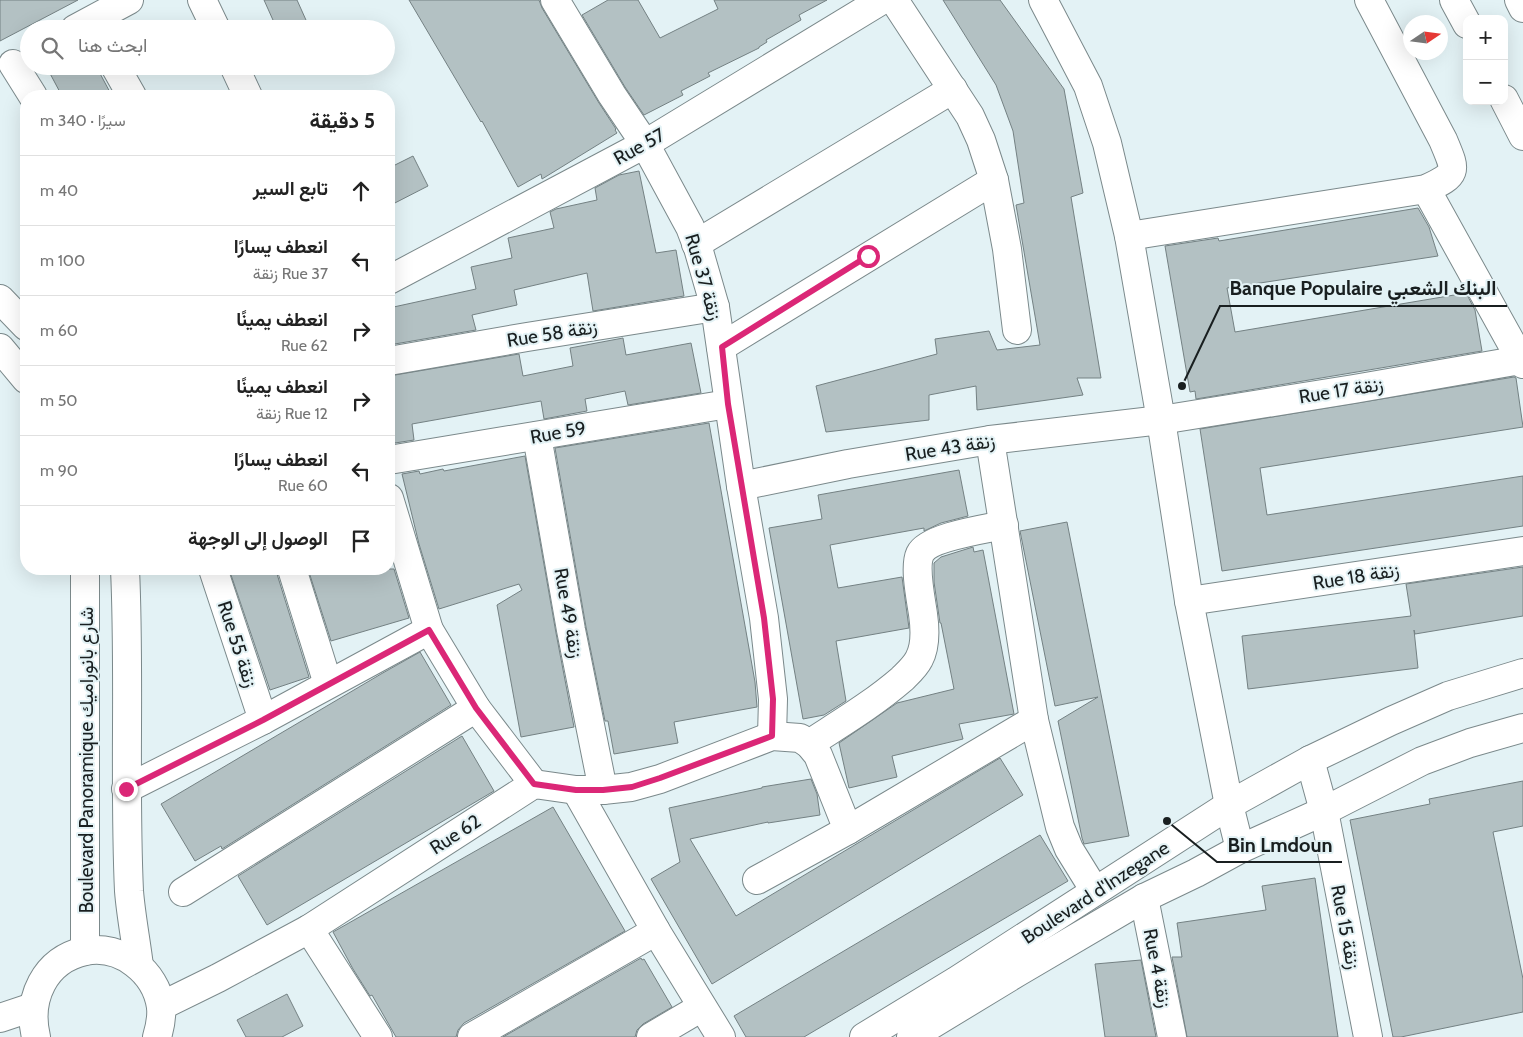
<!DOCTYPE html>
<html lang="ar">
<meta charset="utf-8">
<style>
body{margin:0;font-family:Cabin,Vazirmatn,sans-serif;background:#f2f2f2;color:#222;direction:rtl}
.controls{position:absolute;right:15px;top:15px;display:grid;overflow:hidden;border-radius:10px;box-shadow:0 5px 20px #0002}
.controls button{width:45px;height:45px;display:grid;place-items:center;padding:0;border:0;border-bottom:1px solid #e0e0e0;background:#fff;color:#222;font:25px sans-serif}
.compass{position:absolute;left:1403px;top:15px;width:45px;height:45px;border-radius:50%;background:#fff;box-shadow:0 5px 20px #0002;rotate:77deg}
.stop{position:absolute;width:15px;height:15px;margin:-11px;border:4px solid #db2777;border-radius:50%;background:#fff}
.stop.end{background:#db2777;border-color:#fff;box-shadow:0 1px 5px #0008}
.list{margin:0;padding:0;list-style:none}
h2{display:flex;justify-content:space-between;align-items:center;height:65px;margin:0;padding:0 20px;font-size:21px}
h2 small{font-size:16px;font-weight:400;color:#767676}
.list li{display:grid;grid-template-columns:32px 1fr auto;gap:15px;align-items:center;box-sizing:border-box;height:70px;padding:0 20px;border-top:1px solid #e0e0e0}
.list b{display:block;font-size:19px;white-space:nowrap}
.list p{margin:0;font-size:16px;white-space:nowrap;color:#767676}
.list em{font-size:16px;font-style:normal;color:#767676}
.icon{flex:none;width:28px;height:28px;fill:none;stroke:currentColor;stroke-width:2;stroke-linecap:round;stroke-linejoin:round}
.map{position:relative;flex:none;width:1523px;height:1037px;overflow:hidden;direction:ltr}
.search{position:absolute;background:#fff;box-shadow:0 5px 20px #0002;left:20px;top:20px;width:375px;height:55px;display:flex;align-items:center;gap:12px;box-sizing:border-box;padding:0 18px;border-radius:28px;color:#767676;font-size:19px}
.panel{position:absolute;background:#fff;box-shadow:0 5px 20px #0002;left:20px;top:90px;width:375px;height:485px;border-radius:20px;direction:rtl}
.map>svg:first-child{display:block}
.building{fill:#b3c1c3;stroke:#748183}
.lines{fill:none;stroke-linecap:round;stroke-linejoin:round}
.minor-casing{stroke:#7b898b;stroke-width:30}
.major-casing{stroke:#7b898b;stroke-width:30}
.highway-casing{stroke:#7b898b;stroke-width:30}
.minor{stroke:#fff;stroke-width:28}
.major{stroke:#fff;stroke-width:28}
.highway{stroke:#fff;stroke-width:28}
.route{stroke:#db2777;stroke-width:6}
.labels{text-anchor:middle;stroke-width:4;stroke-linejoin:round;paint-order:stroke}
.street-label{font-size:19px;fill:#191f20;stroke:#e3f2f5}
.leader{fill:none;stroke:#191f20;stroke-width:2}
.callout-dot{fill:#191f20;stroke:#e3f2f5;stroke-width:2}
.callout-label{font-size:20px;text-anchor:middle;font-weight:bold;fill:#191f20;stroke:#e3f2f5;stroke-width:4;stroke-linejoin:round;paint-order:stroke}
</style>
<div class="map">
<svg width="1523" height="1037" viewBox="0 0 1523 1037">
<rect width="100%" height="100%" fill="#e3f2f5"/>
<!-- building -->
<g class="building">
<path d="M 0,0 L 78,0 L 0,41 Z"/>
<path d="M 264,0 L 297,0 L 310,29 L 277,29 Z"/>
<path d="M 409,0 L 539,0 L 542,8 L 599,103 L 616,129 L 615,130 L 617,133 L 542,179 L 541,174 L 518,187 L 482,121 L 481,122 Z"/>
<path d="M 608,0 L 638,0 L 660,38 L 718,9 L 714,0 L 827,0 L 799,15 L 801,20 L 766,40 L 767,42 L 759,47 L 759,48 L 708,73 L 710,76 L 681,91 L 683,95 L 644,115 L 625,87 L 582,15 Z"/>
<path d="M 943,0 L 1000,0 L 1064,89 L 1083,193 L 1071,197 L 1101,378 L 1077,378 L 1083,395 L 977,410 L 976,386 L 929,395 L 929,420 L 826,432 L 816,386 L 937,354 L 935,339 L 989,331 L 997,350 L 1040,345 L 1016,205 L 1024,203 L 1013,131 L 996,85 Z"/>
<path d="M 46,66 L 96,66 L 112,96 L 62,96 Z"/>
<path d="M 413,156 L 428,186 L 389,206 L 389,168 Z"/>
<path d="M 639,171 L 656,253 L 676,250 L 684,296 L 593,311 L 587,273 L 514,290 L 517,305 L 472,315 L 476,330 L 389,345 L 389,308 L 476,289 L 471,267 L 512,258 L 508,238 L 554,228 L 550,212 L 556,209 L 597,200 L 595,188 L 619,175 Z"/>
<path d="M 1418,208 L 1429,227 L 1438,256 L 1227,288 L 1235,332 L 1466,293 L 1475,310 L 1482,351 L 1196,399 L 1195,391 L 1190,392 L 1165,246 L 1218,238 L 1219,241 Z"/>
<path d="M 623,338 L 626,355 L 691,343 L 701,393 L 628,405 L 625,391 L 585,399 L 587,411 L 544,419 L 541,401 L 412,424 L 414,440 L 395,443 L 394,441 L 389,442 L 389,376 L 519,354 L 523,376 L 573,366 L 570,348 Z"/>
<path d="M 1514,377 L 1516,378 L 1523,427 L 1260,468 L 1267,515 L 1523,476 L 1523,526 L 1222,571 L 1200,429 Z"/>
<path d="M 709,423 L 755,682 L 757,707 L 674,722 L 678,743 L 614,754 L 608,721 L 605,721 L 586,627 L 555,448 Z"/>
<path d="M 525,456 L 556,633 L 574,727 L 521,737 L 497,605 L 522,590 L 519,584 L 439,609 L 419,544 L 402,474 L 419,471 L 420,474 L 443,469 L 444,471 Z"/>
<path d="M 959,470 L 968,516 L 941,523 L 924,531 L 924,528 L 830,545 L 838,588 L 902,577 L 909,628 L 836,641 L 846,701 L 824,715 L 803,719 L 769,528 L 822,519 L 818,495 Z"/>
<path d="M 1067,522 L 1129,836 L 1084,844 L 1082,838 L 1058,721 L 1098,697 L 1055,706 L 1020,531 Z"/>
<path d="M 973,547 L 974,552 L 983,550 L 1014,714 L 959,724 L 963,739 L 892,756 L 897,777 L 849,788 L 839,743 L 897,703 L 954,689 L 941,623 L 940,623 L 934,582 L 934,563 L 941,557 Z"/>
<path d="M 1523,567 L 1523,616 L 1415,634 L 1414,630 L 1418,668 L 1248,689 L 1242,636 L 1411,616 L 1406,584 Z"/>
<path d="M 229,569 L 277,569 L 277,574 L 309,677 L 270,690 Z"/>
<path d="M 308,569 L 394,569 L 409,618 L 331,641 Z"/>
<path d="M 420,652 L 451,705 L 222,849 L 221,846 L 195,861 L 161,804 L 381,674 Z"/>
<path d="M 462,736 L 494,791 L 267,925 L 238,876 Z"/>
<path d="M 1000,758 L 1023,795 L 712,984 L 651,879 L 680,862 L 669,808 L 762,788 L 762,787 L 811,779 L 817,794 L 820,815 L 768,823 L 768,822 L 690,839 L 736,916 Z"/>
<path d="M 1523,781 L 1523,826 L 1493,832 L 1523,979 L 1523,1012 L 1401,1037 L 1393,1037 L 1350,820 L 1430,804 L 1429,799 Z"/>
<path d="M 553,807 L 625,931 L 464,1023 L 458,1030 L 456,1037 L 396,1037 L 372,995 L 370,996 L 353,969 L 333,932 Z"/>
<path d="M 1040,835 L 1068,881 L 804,1037 L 746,1037 L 734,1016 Z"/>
<path d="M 1315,878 L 1338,1037 L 1187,1037 L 1172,957 L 1182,957 L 1177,923 L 1266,910 L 1262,886 Z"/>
<path d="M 641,958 L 642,960 L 644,959 L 672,1007 L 643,1024 L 637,1030 L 635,1037 L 503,1037 Z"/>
<path d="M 1141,960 L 1156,1037 L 1105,1037 L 1095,964 Z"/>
<path d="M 287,994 L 303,1026 L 282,1037 L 246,1037 L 237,1020 Z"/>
</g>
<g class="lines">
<!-- minor casing -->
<g class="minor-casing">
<g id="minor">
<path d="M 202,0 L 216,29"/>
<path d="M 555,0 L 612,95 L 645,144 L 690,227 L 698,248 L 715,307 L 741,486 L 764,618 L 773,699 L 772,736"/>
<path d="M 894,0 L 970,116 L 981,140 L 994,180 L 1007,249 L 1017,330"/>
<path d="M 1043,0 L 1088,86 L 1107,143 L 1129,236 L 1161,420 L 1189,601 L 1229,805 L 1240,849"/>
<path d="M 75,29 L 129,0"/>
<path d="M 13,64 L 33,96"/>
<path d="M 115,66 L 132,96"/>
<path d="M 234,66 L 248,96"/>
<path d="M 1426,189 L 1523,364"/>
<path d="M 1129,236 L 1426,189 C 1459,174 1456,171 1443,140 L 1369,0"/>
<path d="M 696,244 L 953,89"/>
<path d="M 389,280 L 645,144 L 882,0"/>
<path d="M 721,347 L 994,180"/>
<path d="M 389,361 L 527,337 L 715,307"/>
<path d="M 537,436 L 571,630 L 603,790"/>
<path d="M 990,440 L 1034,720 L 1060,827 L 1069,849 L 1095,891"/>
<path d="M 389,460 L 728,404"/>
<path d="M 741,486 L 848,464 L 990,440 L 1161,420 L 1354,389 L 1521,360"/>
<path d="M 389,498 L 429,630 L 476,708 L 534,784"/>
<path d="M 213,569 L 263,720"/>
<path d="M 292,569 L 328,684"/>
<path d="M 1189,601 L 1523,551"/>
<path d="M 809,744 C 841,723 873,704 902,679 C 908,673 915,667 919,659 C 926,646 925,628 923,614 C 921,600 914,567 920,554 C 928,537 986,529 1004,525"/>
<path d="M 1310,760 L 1324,811 L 1368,1037"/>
<path d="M 126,789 L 263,720 L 429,630"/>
<path d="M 576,790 L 656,931 L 721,1037"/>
<path d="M 757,880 L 848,830 L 1034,720"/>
<path d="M 183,892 L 476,708"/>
<path d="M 1144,898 L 1172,1037"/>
<path d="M 309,929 L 378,1037"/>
<path d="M 161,1006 L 218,978 L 309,929 L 534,784 L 576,790 L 603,790 L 631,787 L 660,779 L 772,736 L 800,738 L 809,744 L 818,755 L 848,830"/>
<path d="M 0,1018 L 33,1007"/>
<path d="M 472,1037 L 656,931"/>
<path d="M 651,1037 L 702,1007"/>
<path d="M 864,1037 L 956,981 L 1229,805 L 1310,760 L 1391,721 L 1448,696 L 1523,673"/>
<path d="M 911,1037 L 1018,972 L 1144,898 L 1196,873 L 1240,849 L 1324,811 L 1422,761 L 1470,743 L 1523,728"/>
</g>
</g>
<!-- major casing -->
<g class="major-casing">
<g id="major">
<path d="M 0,299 L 26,326"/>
<path d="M 0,348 L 26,379"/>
<path d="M 125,569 C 130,676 124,783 129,891 C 131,916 136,941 139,966"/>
<path d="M 85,951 L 85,569"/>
<path d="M 36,1037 C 27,999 44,960 85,951 C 121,944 156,972 161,1007 C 162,1017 160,1027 157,1037"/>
</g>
</g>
<!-- highway casing -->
<g class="highway-casing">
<g id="highway">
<path d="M 1454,0 L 1467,24"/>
<path d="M 1519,0 L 1523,8"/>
<path d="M 1504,99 L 1523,136"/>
</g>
</g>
<!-- minor -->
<use href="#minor" class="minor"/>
<!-- major -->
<use href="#major" class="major"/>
<!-- highway -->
<use href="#highway" class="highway"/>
</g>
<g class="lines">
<!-- route -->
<path class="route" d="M 126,789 L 263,720 L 429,630 L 476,708 L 534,784 L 576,790 L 603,790 L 632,787 L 660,778 L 772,736 L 773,699 L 764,618 L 728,404 L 722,347 L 868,256"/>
</g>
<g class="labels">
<!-- street labels -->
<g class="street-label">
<text transform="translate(639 146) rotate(-29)" y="7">Rue 57</text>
<text transform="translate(704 277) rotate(74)" y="7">Rue 37 زنقة</text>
<text transform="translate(552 333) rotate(-9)" y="7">Rue 58 زنقة</text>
<text transform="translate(1341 390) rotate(-9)" y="7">Rue 17 زنقة</text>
<text transform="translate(558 432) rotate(-10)" y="7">Rue 59</text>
<text transform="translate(950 447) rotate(-9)" y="7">Rue 43 زنقة</text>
<text transform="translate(1356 576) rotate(-9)" y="7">Rue 18 زنقة</text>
<text transform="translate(569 613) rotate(80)" y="7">Rue 49 زنقة</text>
<text transform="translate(238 644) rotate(72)" y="7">Rue 55 زنقة</text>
<text transform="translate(86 760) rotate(-90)" y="7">Boulevard Panoramique شارع بانوراميك</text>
<text transform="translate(455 834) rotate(-33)" y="7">Rue 62</text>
<text transform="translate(1095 892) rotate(-33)" y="7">Boulevard d'Inzegane</text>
<text transform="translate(1346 927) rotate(79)" y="7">Rue 15 زنقة</text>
<text transform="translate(1158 968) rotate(79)" y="7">Rue 4 زنقة</text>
</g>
</g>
<!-- callouts -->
<path class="leader" d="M1182 386L1220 306H1507M1167 821L1217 862H1342"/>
<g class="callout-dot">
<circle cx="1182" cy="386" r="5"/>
<circle cx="1167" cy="821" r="5"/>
</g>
<g class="callout-label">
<text x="1363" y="295">Banque Populaire البنك الشعبي</text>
<text x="1280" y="852">Bin Lmdoun</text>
</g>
</svg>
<div class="controls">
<button>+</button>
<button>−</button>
</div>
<svg class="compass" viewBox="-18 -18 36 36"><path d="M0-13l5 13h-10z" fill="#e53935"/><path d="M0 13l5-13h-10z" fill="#767676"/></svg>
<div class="stop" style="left:868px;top:256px"></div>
<div class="stop end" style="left:126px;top:789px"></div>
<div class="search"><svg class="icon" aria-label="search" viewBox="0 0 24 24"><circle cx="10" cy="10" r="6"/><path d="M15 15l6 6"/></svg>ابحث هنا</div>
<section class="panel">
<h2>5 دقيقة<small>سيرًا · 340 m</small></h2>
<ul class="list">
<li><svg class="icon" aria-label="ahead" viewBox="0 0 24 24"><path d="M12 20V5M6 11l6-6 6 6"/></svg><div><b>تابع السير</b></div><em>40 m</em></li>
<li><svg class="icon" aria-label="left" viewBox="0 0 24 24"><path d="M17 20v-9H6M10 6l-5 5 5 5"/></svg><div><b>انعطف يسارًا</b><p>Rue 37 زنقة</p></div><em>100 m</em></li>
<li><svg class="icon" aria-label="right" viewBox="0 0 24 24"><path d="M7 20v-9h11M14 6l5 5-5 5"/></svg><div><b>انعطف يمينًا</b><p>Rue 62</p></div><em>60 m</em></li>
<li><svg class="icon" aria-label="right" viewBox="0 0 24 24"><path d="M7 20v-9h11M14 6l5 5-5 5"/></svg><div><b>انعطف يمينًا</b><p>Rue 12 زنقة</p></div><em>50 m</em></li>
<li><svg class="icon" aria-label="left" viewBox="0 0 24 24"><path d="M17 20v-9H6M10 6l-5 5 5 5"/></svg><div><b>انعطف يسارًا</b><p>Rue 60</p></div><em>90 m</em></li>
<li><svg class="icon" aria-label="arrive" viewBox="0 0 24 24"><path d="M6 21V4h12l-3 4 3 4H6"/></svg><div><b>الوصول إلى الوجهة</b></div></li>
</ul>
</section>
</div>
